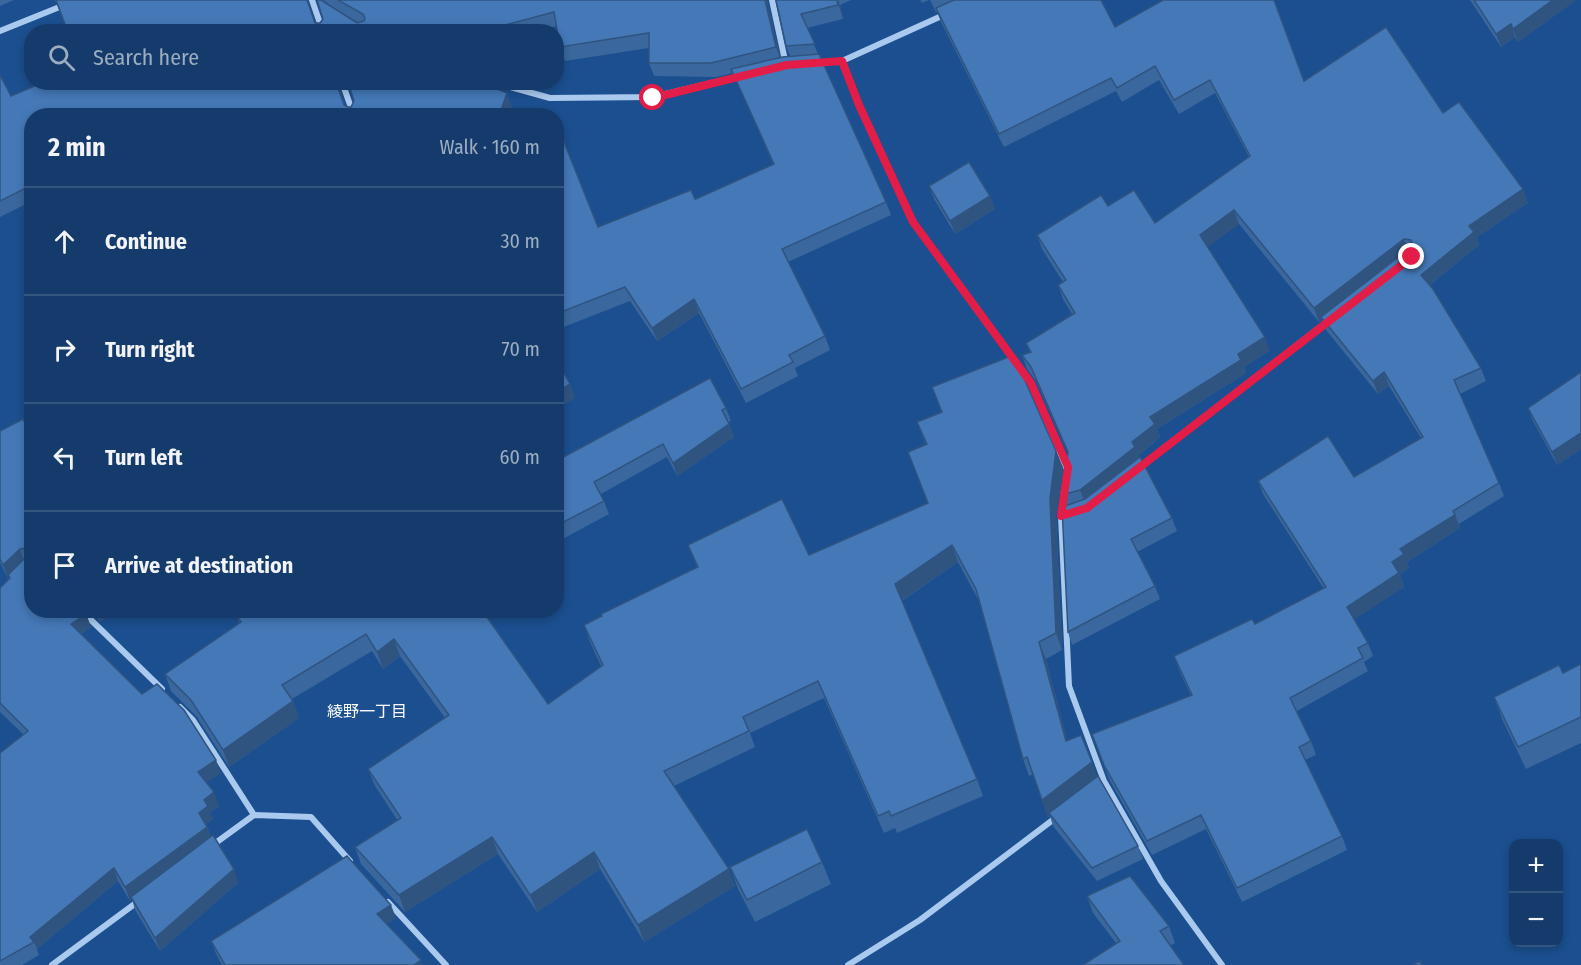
<!DOCTYPE html>
<meta charset="utf-8">
<style>
body{margin:0;font-family:"Fira Sans Condensed","Noto Sans JP",sans-serif;background:#214673;color:#f1f3f6}
.controls{position:absolute;right:18px;bottom:18px;display:grid;overflow:hidden;border-radius:12px;box-shadow:0 3px 9px #0003}
.controls button{width:54px;height:54px;display:grid;place-items:center;padding:0;border:0;border-bottom:2px solid #33557e;background:#143b6b;color:#f1f3f6;font:30px sans-serif}
.stop{position:absolute;width:18px;height:18px;margin:-14px;border:4px solid #e11d48;border-radius:50%;background:#fff}
.stop.end{background:#e11d48;border-color:#fff;box-shadow:0 2px 6px #0008}
.list{margin:0;padding:0;list-style:none}
h2{display:flex;justify-content:space-between;align-items:center;height:78px;margin:0;padding:0 24px;font-size:26px}
h2 small{font-size:20px;font-weight:400;color:#9dadc1}
.list li{display:grid;grid-template-columns:39px 1fr auto;gap:18px;align-items:center;box-sizing:border-box;height:108px;padding:0 24px;border-top:2px solid #33557e}
.list b{display:block;font-size:22px;white-space:nowrap}
.list em{font-size:20px;font-style:normal;color:#9dadc1}
.icon{flex:none;width:33px;height:33px;fill:none;stroke:currentColor;stroke-width:2;stroke-linecap:round;stroke-linejoin:round}
.map{position:relative;flex:none;width:1581px;height:965px;overflow:hidden}
.search{position:absolute;background:#143b6b;box-shadow:0 3px 9px #0003;left:24px;top:24px;width:540px;height:66px;display:flex;align-items:center;gap:15px;box-sizing:border-box;padding:0 21px;border-radius:24px;color:#9dadc1;font-size:22px}
.panel{position:absolute;background:#143b6b;box-shadow:0 3px 9px #0003;left:24px;top:108px;width:540px;height:510px;border-radius:24px}
.map>svg:first-child{display:block}
.lines{fill:none;stroke-linecap:round;stroke-linejoin:round}
.street{stroke:#a9c9ee;stroke-width:6}
.wall{fill:#3a679d}
.shaded-wall{fill:#305480}
.building{fill:#4478b7;stroke:#305480;stroke-width:1.5}
.route{stroke:#e11d48;stroke-width:8}
.labels{text-anchor:middle;stroke-width:6;stroke-linejoin:round;paint-order:stroke}
.neighbourhood-label{font-size:16px;fill:#fff;stroke:#1b4f8f}
</style>
<div class="map">
<svg width="1581" height="965" viewBox="0 0 1581 965">
<rect width="100%" height="100%" fill="#1b4f8f"/>
<g class="lines">
<!-- street -->
<g class="street">
<path d="M 312,0 L 323,32"/>
<path d="M 772,0 L 786,65"/>
<path d="M 0,31 L 77,0"/>
<path d="M 842,61 L 859,105 L 913,222 L 1031,383 L 1067,469"/>
<path d="M 816,63 L 842,61 L 946,14"/>
<path d="M 342,82 L 354,116"/>
<path d="M 492,82 L 550,98 L 653,97 L 741,76"/>
<path d="M 1137,469 L 1328,321"/>
<path d="M 1064,491 L 1061,516 L 1069,686 L 1104,781 L 1161,881 L 1222,965"/>
<path d="M 85,610 L 91,620 L 162,689"/>
<path d="M 180,707 L 193,720 L 254,815"/>
<path d="M 210,847 L 254,815 L 311,817 L 350,861"/>
<path d="M 388,902 L 446,965"/>
<path d="M 52,965 L 140,900"/>
<path d="M 848,965 L 920,920 L 1058,816"/>
</g>
</g>
<!-- wall -->
<g class="wall">
<path d="M 0,0 L 14,0 L 0,6 Z"/>
<path d="M 55,0 L 307,0 L 315,23 L 359,23 L 338,11 L 323,0 L 767,0 L 780,57 L 790,56 L 786,46 L 776,0 L 851,0 L 840,5 L 843,19 L 807,28 L 818,54 L 886,202 L 891,215 L 788,262 L 825,336 L 830,350 L 795,368 L 798,376 L 746,403 L 699,313 L 657,341 L 630,301 L 556,330 L 556,139 L 598,227 L 698,198 L 773,164 L 733,73 L 716,77 L 654,76 L 649,63 L 649,48 L 565,61 L 560,47 L 557,26 L 537,32 L 68,32 Z"/>
<path d="M 920,0 L 929,0 L 922,3 Z"/>
<path d="M 930,0 L 1101,0 L 1115,27 L 1304,81 L 1443,113 L 1528,203 L 1477,237 L 1479,245 L 1430,285 L 1481,368 L 1486,381 L 1460,394 L 1499,483 L 1504,496 L 1459,524 L 1460,528 L 1407,562 L 1409,568 L 1400,574 L 1404,587 L 1354,619 L 1368,643 L 1373,656 L 1364,662 L 1368,671 L 1297,711 L 1311,741 L 1316,755 L 1305,760 L 1342,836 L 1347,850 L 1242,902 L 1206,829 L 1152,855 L 1109,779 L 1092,734 L 1191,696 L 1179,670 L 1174,656 L 1255,624 L 1324,589 L 1263,494 L 1258,481 L 1354,477 L 1421,438 L 1389,386 L 1378,394 L 1326,330 L 1322,320 L 1319,322 L 1239,224 L 1207,247 L 1270,350 L 1244,367 L 1246,373 L 1157,429 L 1160,437 L 1138,456 L 1172,518 L 1177,531 L 1137,552 L 1155,586 L 1160,599 L 1072,645 L 1068,632 L 1066,505 L 1062,495 L 1068,454 L 1036,381 L 1027,369 L 1022,355 L 1030,352 L 1026,343 L 1072,314 L 1063,299 L 1058,285 L 1063,282 L 1042,249 L 1037,235 L 1108,206 L 1155,223 L 1249,157 L 1215,93 L 1179,114 L 1159,80 L 1122,102 L 1116,91 L 1004,147 L 941,22 L 937,12 L 936,12 Z"/>
<path d="M 1470,0 L 1576,0 L 1518,42 L 1515,37 L 1501,47 Z"/>
<path d="M 0,75 L 11,96 L 44,82 L 338,82 L 337,84 L 345,105 L 348,107 L 512,107 L 509,116 L 32,116 L 32,201 L 0,217 Z"/>
<path d="M 929,186 L 990,196 L 995,209 L 955,234 L 934,199 Z"/>
<path d="M 1581,372 L 1581,449 L 1557,465 L 1533,421 L 1528,408 Z"/>
<path d="M 932,387 L 1056,451 L 1063,468 L 1056,516 L 1062,650 L 1046,659 L 1067,740 L 1097,776 L 1138,846 L 1143,859 L 1097,881 L 1053,826 L 1050,816 L 1048,817 L 1033,774 L 1029,776 L 1023,759 L 979,601 L 958,562 L 902,601 L 977,779 L 983,796 L 897,833 L 895,828 L 884,833 L 824,698 L 750,733 L 755,747 L 674,786 L 735,886 L 644,942 L 600,869 L 537,912 L 498,854 L 405,912 L 361,864 L 355,847 L 398,821 L 375,786 L 368,769 L 445,718 L 400,656 L 383,669 L 372,651 L 292,699 L 299,718 L 229,767 L 197,717 L 171,691 L 165,674 L 239,623 L 238,618 L 247,610 L 491,610 L 485,614 L 548,704 L 601,666 L 590,642 L 584,625 L 601,617 L 601,614 L 697,567 L 688,545 L 809,555 L 928,503 L 926,445 L 917,422 L 941,412 Z"/>
<path d="M 726,408 L 731,421 L 728,422 L 734,437 L 677,476 L 667,457 L 601,494 L 609,514 L 557,542 L 556,461 Z"/>
<path d="M 0,431 L 32,434 L 32,610 L 86,614 L 91,627 L 81,634 L 221,773 L 206,782 L 219,806 L 210,812 L 213,819 L 206,824 L 211,837 L 238,883 L 160,951 L 135,910 L 132,899 L 130,901 L 118,881 L 37,949 L 39,955 L 22,965 L 0,965 L 0,753 L 24,735 L 0,712 L 0,588 L 9,578 L 9,577 L 8,578 L 0,563 Z"/>
<path d="M 92,610 L 117,610 L 100,622 Z"/>
<path d="M 1581,664 L 1581,743 L 1526,769 L 1502,719 L 1494,697 L 1563,673 Z"/>
<path d="M 822,862 L 831,884 L 755,922 L 738,889 L 730,867 Z"/>
<path d="M 1087,896 L 1169,926 L 1175,943 L 1170,946 L 1116,943 L 1093,913 Z"/>
<path d="M 396,918 L 386,924 L 423,965 L 222,965 L 216,954 L 211,941 Z"/>
</g>
<!-- shaded-wall -->
<g class="shaded-wall">
<path d="M 765,0 L 767,0 L 781,61 L 776,47 Z"/>
<path d="M 837,0 L 838,0 L 840,5 L 843,19 Z"/>
<path d="M 1553,0 L 1576,0 L 1518,42 L 1513,29 Z"/>
<path d="M 1511,24 L 1515,37 L 1501,47 L 1496,34 Z"/>
<path d="M 507,93 L 512,107 L 509,116 L 499,116 Z"/>
<path d="M 1523,189 L 1528,203 L 1477,237 L 1479,245 L 1426,288 L 1421,275 L 1469,226 Z"/>
<path d="M 990,196 L 995,209 L 955,234 L 950,221 Z"/>
<path d="M 1234,210 L 1239,224 L 1205,249 L 1200,235 Z"/>
<path d="M 1404,239 L 1409,253 L 1321,317 L 1322,320 L 1319,322 L 1314,308 Z"/>
<path d="M 694,299 L 699,313 L 657,341 L 652,328 Z"/>
<path d="M 1265,337 L 1270,350 L 1244,367 L 1246,373 L 1157,429 L 1160,437 L 1138,456 L 1140,461 L 1085,503 L 1080,490 L 1132,442 L 1150,417 L 1238,354 Z"/>
<path d="M 1384,372 L 1389,386 L 1378,394 L 1373,381 Z"/>
<path d="M 570,384 L 575,398 L 556,410 L 556,393 Z"/>
<path d="M 729,424 L 734,437 L 677,476 L 673,463 Z"/>
<path d="M 1581,433 L 1581,449 L 1557,465 L 1552,452 Z"/>
<path d="M 1056,451 L 1063,468 L 1056,516 L 1062,650 L 1056,633 L 1050,499 Z"/>
<path d="M 1455,515 L 1460,528 L 1407,562 L 1409,568 L 1400,574 L 1404,587 L 1352,621 L 1347,607 L 1392,562 L 1400,549 Z"/>
<path d="M 952,545 L 958,562 L 901,601 L 895,584 Z"/>
<path d="M 20,549 L 24,562 L 8,578 L 3,565 Z"/>
<path d="M 96,610 L 117,610 L 100,622 Z"/>
<path d="M 86,614 L 91,627 L 76,637 L 71,624 Z"/>
<path d="M 394,639 L 400,656 L 383,669 L 377,652 Z"/>
<path d="M 1039,642 L 1046,659 L 1072,758 L 1066,741 Z"/>
<path d="M 293,701 L 299,718 L 229,767 L 223,750 Z"/>
<path d="M 216,760 L 221,773 L 203,785 L 198,772 Z"/>
<path d="M 1092,762 L 1098,779 L 1049,813 L 1050,816 L 1048,817 L 1042,800 Z"/>
<path d="M 214,792 L 219,806 L 210,812 L 213,819 L 204,826 L 199,813 L 204,800 Z"/>
<path d="M 207,827 L 212,840 L 131,897 L 132,899 L 130,901 L 125,887 Z"/>
<path d="M 492,837 L 498,854 L 405,912 L 399,895 Z"/>
<path d="M 594,852 L 600,869 L 537,912 L 530,895 Z"/>
<path d="M 114,868 L 118,881 L 37,949 L 34,942 L 30,937 Z"/>
<path d="M 234,869 L 238,883 L 160,951 L 155,938 Z"/>
<path d="M 729,869 L 735,886 L 644,942 L 638,925 Z"/>
<path d="M 391,905 L 396,918 L 381,927 L 377,914 Z"/>
<path d="M 421,960 L 423,965 L 414,965 Z"/>
</g>
<!-- building -->
<g class="building">
<path d="M 56,0 L 307,0 L 315,23 L 320,23 L 323,19 L 317,0 L 321,0 L 357,23 L 364,21 L 365,18 L 363,14 L 338,0 L 765,0 L 776,47 L 711,63 L 649,63 L 649,33 L 560,47 L 554,12 L 479,32 L 68,32 Z"/>
<path d="M 776,0 L 837,0 L 838,5 L 801,14 L 815,44 L 786,46 Z"/>
<path d="M 954,0 L 1101,0 L 1115,27 L 1163,0 L 1274,0 L 1304,81 L 1386,27 L 1443,113 L 1459,102 L 1523,189 L 1469,226 L 1474,232 L 1421,275 L 1433,289 L 1481,368 L 1454,380 L 1499,483 L 1453,511 L 1455,515 L 1400,549 L 1404,554 L 1392,562 L 1399,573 L 1347,607 L 1368,643 L 1358,648 L 1363,658 L 1290,698 L 1311,741 L 1299,747 L 1342,836 L 1237,888 L 1201,815 L 1147,841 L 1104,765 L 1092,734 L 1192,695 L 1174,656 L 1252,619 L 1255,624 L 1326,587 L 1258,481 L 1328,436 L 1354,477 L 1423,437 L 1384,372 L 1373,381 L 1321,317 L 1410,248 L 1412,243 L 1411,240 L 1404,239 L 1314,308 L 1234,210 L 1200,235 L 1265,337 L 1238,354 L 1241,360 L 1150,417 L 1155,424 L 1132,442 L 1135,447 L 1080,490 L 1062,495 L 1068,452 L 1031,367 L 1022,355 L 1031,352 L 1026,343 L 1075,313 L 1058,285 L 1066,280 L 1037,235 L 1101,195 L 1108,206 L 1134,190 L 1155,223 L 1250,156 L 1210,80 L 1174,100 L 1155,66 L 1117,88 L 1111,78 L 999,134 L 936,8 Z"/>
<path d="M 1474,0 L 1553,0 L 1513,29 L 1511,24 L 1496,34 Z"/>
<path d="M 819,54 L 886,202 L 782,249 L 825,336 L 789,355 L 793,362 L 741,389 L 694,299 L 652,328 L 625,287 L 556,314 L 556,139 L 562,137 L 598,227 L 691,190 L 695,199 L 698,198 L 774,164 L 731,69 L 783,57 Z"/>
<path d="M 0,75 L 11,96 L 44,82 L 336,82 L 344,105 L 348,107 L 351,107 L 354,101 L 348,82 L 479,82 L 507,93 L 499,116 L 32,116 L 32,185 L 0,201 Z"/>
<path d="M 969,162 L 990,196 L 950,221 L 929,186 Z"/>
<path d="M 1011,356 L 1020,369 L 1056,451 L 1050,499 L 1056,633 L 1039,642 L 1066,741 L 1081,735 L 1092,762 L 1042,800 L 1027,757 L 1023,759 L 976,589 L 952,545 L 895,584 L 977,779 L 891,816 L 889,811 L 878,816 L 818,681 L 743,717 L 749,731 L 664,771 L 729,869 L 638,925 L 594,852 L 530,895 L 492,837 L 399,895 L 355,847 L 401,818 L 368,769 L 449,715 L 394,639 L 377,652 L 366,634 L 282,685 L 293,701 L 223,750 L 191,700 L 165,674 L 241,622 L 238,618 L 247,610 L 482,610 L 548,704 L 603,665 L 584,625 L 602,616 L 601,614 L 698,567 L 688,545 L 782,499 L 809,555 L 928,503 L 908,452 L 927,444 L 917,422 L 942,412 L 932,387 Z"/>
<path d="M 556,359 L 570,384 L 556,393 Z"/>
<path d="M 1581,372 L 1581,433 L 1552,452 L 1528,408 Z"/>
<path d="M 710,378 L 726,408 L 722,410 L 729,424 L 673,463 L 663,444 L 594,482 L 604,501 L 556,526 L 556,461 Z"/>
<path d="M 23,419 L 32,434 L 32,551 L 28,548 L 20,549 L 3,565 L 0,559 L 0,431 Z"/>
<path d="M 1140,457 L 1172,518 L 1131,539 L 1155,586 L 1068,632 L 1062,507 L 1085,499 Z"/>
<path d="M 32,554 L 32,610 L 84,610 L 86,614 L 71,624 L 142,694 L 157,684 L 184,710 L 216,760 L 198,772 L 214,792 L 204,800 L 208,806 L 199,813 L 207,827 L 125,887 L 114,868 L 30,937 L 34,942 L 0,961 L 0,753 L 28,731 L 0,703 L 0,588 L 10,578 L 8,575 L 24,559 L 31,556 Z"/>
<path d="M 1581,664 L 1581,717 L 1518,747 L 1494,697 L 1559,665 L 1563,673 Z"/>
<path d="M 1098,776 L 1138,846 L 1092,868 L 1049,813 Z"/>
<path d="M 807,829 L 822,862 L 747,900 L 730,867 Z"/>
<path d="M 213,835 L 234,869 L 155,938 L 131,897 Z"/>
<path d="M 347,856 L 391,905 L 377,914 L 421,960 L 414,965 L 225,965 L 211,941 Z"/>
<path d="M 1130,876 L 1169,926 L 1160,931 L 1184,965 L 1083,965 L 1120,941 L 1087,896 Z"/>
<path d="M 1420,961 L 1422,965 L 1412,965 Z"/>
</g>
<g class="lines">
<!-- route -->
<path class="route" d="M 653,98 L 787,65 L 842,61 L 859,105 L 913,222 L 1031,383 L 1068,467 L 1061,516 L 1087,508 L 1412,257"/>
</g>
<g class="labels">
<!-- neighbourhood labels -->
<g class="neighbourhood-label">
<text x="367" y="717">綾野一丁目</text>
</g>
</g>
</svg>
<div class="controls">
<button>+</button>
<button>−</button>
</div>
<div class="stop" style="left:653px;top:98px"></div>
<div class="stop end" style="left:1412px;top:257px"></div>
<div class="search"><svg class="icon" aria-label="search" viewBox="0 0 24 24"><circle cx="10" cy="10" r="6"/><path d="M15 15l6 6"/></svg>Search here</div>
<section class="panel">
<h2>2 min<small>Walk · 160 m</small></h2>
<ul class="list">
<li><svg class="icon" aria-label="ahead" viewBox="0 0 24 24"><path d="M12 20V5M6 11l6-6 6 6"/></svg><div><b>Continue</b></div><em>30 m</em></li>
<li><svg class="icon" aria-label="right" viewBox="0 0 24 24"><path d="M7 20v-9h11M14 6l5 5-5 5"/></svg><div><b>Turn right</b></div><em>70 m</em></li>
<li><svg class="icon" aria-label="left" viewBox="0 0 24 24"><path d="M17 20v-9H6M10 6l-5 5 5 5"/></svg><div><b>Turn left</b></div><em>60 m</em></li>
<li><svg class="icon" aria-label="arrive" viewBox="0 0 24 24"><path d="M6 21V4h12l-3 4 3 4H6"/></svg><div><b>Arrive at destination</b></div></li>
</ul>
</section>
</div>
